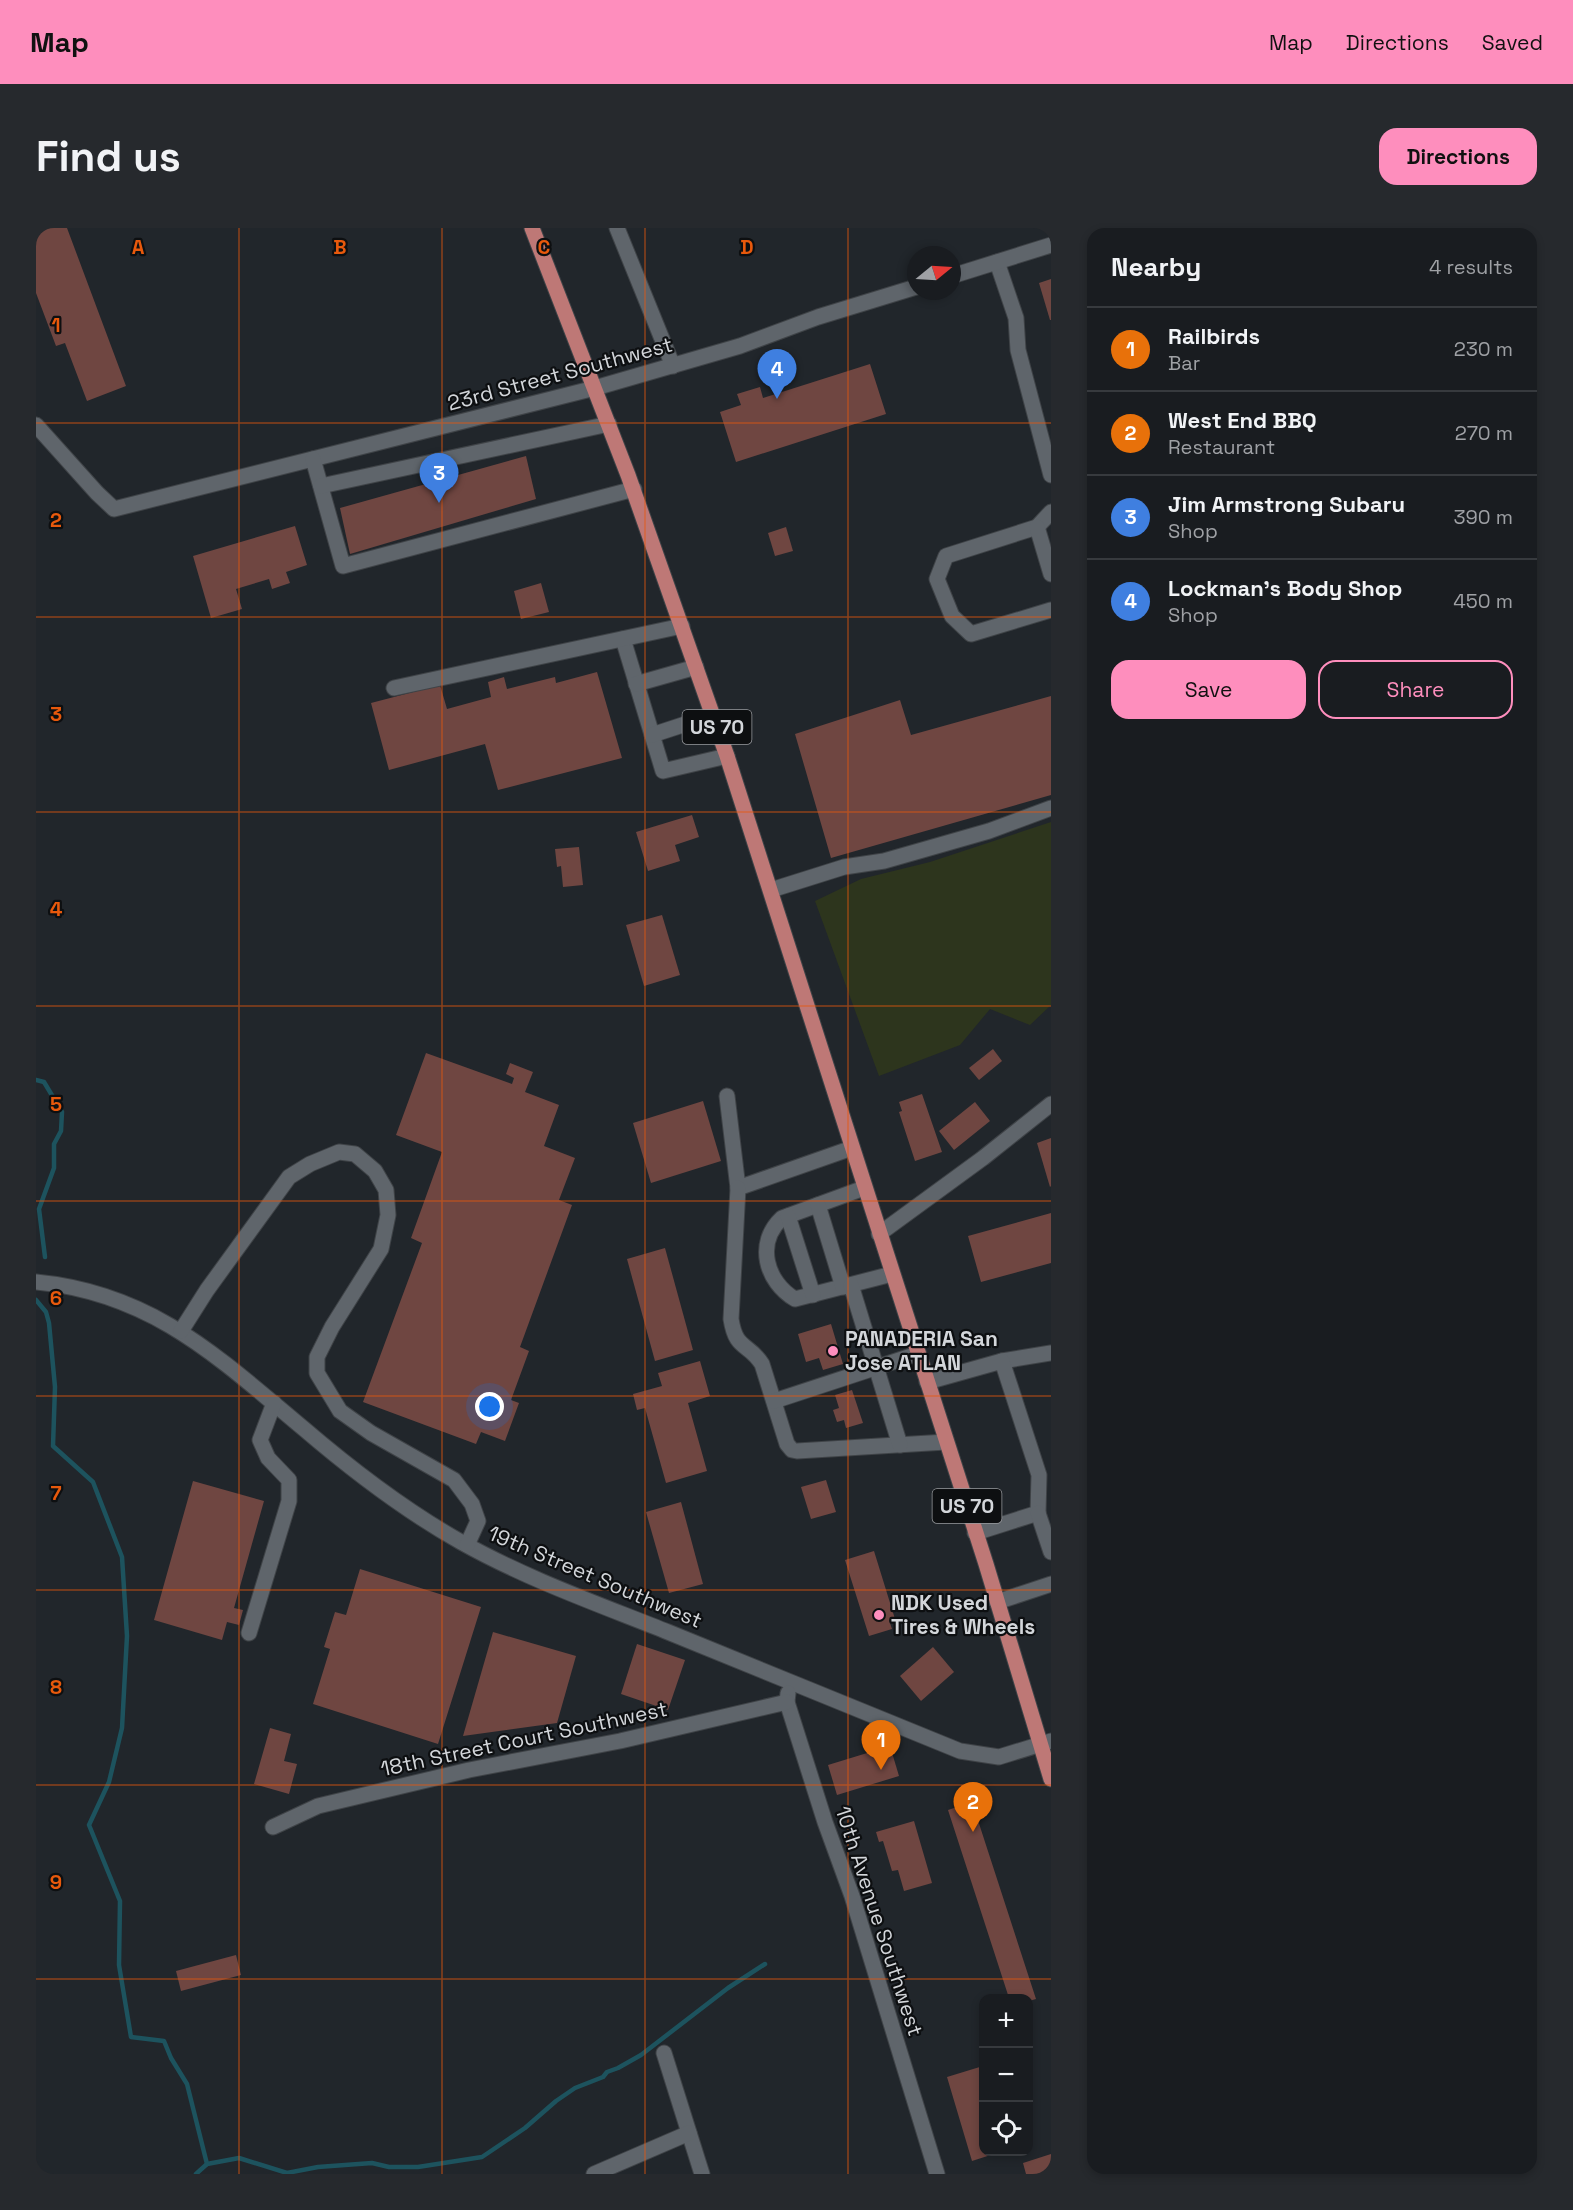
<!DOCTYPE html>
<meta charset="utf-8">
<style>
body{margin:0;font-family:"Space Grotesk",sans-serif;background:#26292d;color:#f1f3f6}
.controls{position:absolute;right:18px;bottom:18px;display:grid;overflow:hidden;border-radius:12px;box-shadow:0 3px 9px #0003}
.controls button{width:54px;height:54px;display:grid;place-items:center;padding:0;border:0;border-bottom:2px solid #373a3e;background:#191c20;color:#f1f3f6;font:30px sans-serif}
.compass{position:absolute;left:871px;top:18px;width:54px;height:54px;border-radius:50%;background:#191c20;box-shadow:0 3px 9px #0003;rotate:72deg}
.you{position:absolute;left:454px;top:1179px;width:21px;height:21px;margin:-15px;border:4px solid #fff;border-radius:50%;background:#1a73e8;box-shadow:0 0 0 9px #1a73e833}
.badge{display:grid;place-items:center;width:39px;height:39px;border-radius:50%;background:#fe8ebd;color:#fff;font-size:20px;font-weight:700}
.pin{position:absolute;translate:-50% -50px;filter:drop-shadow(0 2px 3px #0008)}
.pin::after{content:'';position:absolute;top:32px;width:21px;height:18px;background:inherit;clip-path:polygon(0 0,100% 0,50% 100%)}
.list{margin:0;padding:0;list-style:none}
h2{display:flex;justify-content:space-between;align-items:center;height:78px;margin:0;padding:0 24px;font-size:26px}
h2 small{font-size:20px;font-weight:400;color:#9fa1a5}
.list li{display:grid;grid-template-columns:39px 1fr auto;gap:18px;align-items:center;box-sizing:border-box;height:84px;padding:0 24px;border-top:2px solid #373a3e}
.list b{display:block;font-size:22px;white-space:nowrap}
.list p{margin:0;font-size:20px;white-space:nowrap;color:#9fa1a5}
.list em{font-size:20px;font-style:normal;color:#9fa1a5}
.actions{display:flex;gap:12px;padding:18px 24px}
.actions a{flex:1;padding:14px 0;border:2px solid #fe8ebd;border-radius:18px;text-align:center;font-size:21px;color:#fe8ebd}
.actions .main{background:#fe8ebd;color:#111}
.icon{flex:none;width:33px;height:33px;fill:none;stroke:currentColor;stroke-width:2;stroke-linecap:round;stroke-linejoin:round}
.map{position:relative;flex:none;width:1015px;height:1946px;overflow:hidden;border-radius:18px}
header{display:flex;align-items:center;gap:36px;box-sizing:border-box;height:84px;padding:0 30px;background:#fe8ebd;color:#111}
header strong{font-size:28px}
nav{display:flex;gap:33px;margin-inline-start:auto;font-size:21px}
.intro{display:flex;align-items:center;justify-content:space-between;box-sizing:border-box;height:144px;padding:0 36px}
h1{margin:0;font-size:42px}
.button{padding:15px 27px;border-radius:18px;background:#fe8ebd;color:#111;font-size:21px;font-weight:700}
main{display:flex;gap:36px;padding:0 36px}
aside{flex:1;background:#191c20;border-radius:18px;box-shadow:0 3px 9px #0003}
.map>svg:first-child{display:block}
.green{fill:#2d351d}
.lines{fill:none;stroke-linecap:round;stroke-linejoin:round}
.stream{stroke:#1d535e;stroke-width:4.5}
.building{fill:#6f4641}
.minor-casing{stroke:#3f4347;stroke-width:17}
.major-casing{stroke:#3f4347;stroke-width:17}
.minor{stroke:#5f656b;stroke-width:15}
.major{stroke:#be7876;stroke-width:15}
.grid{fill:none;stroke:#e8590c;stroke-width:1.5;stroke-opacity:0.55}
.poi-dot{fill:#fe8ebd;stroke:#0d0f11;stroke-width:2}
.labels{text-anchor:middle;stroke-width:4.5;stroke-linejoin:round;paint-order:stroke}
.shield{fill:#0d0f11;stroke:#989a9e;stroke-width:1.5}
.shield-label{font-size:20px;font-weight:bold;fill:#d3d6da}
.street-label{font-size:21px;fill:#d3d6da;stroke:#0d0f11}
.poi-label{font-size:21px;font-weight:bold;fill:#d3d6da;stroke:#0d0f11;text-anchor:start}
.grid-label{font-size:20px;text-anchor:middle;font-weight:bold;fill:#e8590c;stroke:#0d0f11;stroke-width:4.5;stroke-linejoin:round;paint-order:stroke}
</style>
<header>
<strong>Map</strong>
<nav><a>Map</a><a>Directions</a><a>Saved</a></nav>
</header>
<div class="intro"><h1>Find us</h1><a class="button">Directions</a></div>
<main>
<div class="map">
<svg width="1015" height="1946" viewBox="0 0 1015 1946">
<rect width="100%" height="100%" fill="#21262b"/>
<!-- green -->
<path class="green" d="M 1015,594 L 1015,777 L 994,797 L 954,781 L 924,817 L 843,848 L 779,673 L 825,651 L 894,634 Z"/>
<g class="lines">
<!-- stream -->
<g class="stream">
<path d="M 0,852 L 8,854 L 26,884 L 25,903 L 18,916 L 18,940 L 3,981 L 9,1029"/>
<path d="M 0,1072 L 10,1084 L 13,1095 L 19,1159 L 17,1218 L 57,1254 L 86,1329 L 91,1408 L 86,1500 L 73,1554 L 53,1597 L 84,1673 L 83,1737 L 95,1809 L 128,1813 L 135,1830 L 151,1856 L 171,1936"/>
<path d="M 171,1936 L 203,1930 L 251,1945 L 282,1939 L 336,1935 L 353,1939 L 382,1939 L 446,1929 L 489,1900 L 520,1873 L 539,1860 L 567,1849 L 571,1844 L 582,1840 L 605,1827 L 692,1760 L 729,1736"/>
<path d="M 160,1946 L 171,1936"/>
</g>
</g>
<!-- building -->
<g class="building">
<path d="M 0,0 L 31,0 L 90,158 L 51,173 L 29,115 L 20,118 L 0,65 Z"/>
<path d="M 1015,51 L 1015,92 L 1014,92 L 1003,55 Z"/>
<path d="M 834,136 L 850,186 L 700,234 L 684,184 L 705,177 L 701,166 L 724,159 L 727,170 Z"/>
<path d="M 490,228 L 500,271 L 314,326 L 304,280 Z"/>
<path d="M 259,298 L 271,337 L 250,344 L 254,355 L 236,361 L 233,351 L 200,361 L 206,381 L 175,390 L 157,328 Z"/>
<path d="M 750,299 L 757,323 L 739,328 L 732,305 Z"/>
<path d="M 505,355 L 513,384 L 485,391 L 478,363 Z"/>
<path d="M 561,444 L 586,530 L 462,562 L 449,516 L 353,542 L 335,475 L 404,457 L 411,481 L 455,469 L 452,454 L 468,449 L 471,461 L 519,449 L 520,455 Z"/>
<path d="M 1015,468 L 1015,567 L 795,630 L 759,506 L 864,472 L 875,507 Z"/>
<path d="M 656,587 L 663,609 L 639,617 L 644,633 L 612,643 L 600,604 Z"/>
<path d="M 543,619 L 547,657 L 527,659 L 525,638 L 521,639 L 519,621 Z"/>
<path d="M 626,687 L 644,747 L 608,758 L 590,697 Z"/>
<path d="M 957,821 L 966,833 L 943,852 L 933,840 Z"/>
<path d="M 390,825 L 476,856 L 478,850 L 470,846 L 474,835 L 497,844 L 489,864 L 523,877 L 508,918 L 539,930 L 523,972 L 536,977 L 484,1119 L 493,1123 L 475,1172 L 483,1175 L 469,1213 L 445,1204 L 440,1216 L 327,1174 L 386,1015 L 375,1010 L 406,924 L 360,907 Z"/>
<path d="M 886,866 L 906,924 L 879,933 L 863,884 L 866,883 L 863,874 Z"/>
<path d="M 667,873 L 685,933 L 615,955 L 597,895 Z"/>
<path d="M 939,874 L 954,893 L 918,922 L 903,903 Z"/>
<path d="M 1015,910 L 1015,958 L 1014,959 L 1001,915 Z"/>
<path d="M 1015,985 L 1015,1035 L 945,1054 L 932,1008 Z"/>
<path d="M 629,1020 L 657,1122 L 619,1133 L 591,1031 Z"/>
<path d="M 795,1096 L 807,1136 L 787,1142 L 783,1130 L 770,1134 L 762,1106 Z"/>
<path d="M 664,1133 L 674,1168 L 652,1175 L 671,1243 L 630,1255 L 609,1180 L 601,1182 L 597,1166 L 626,1158 L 622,1145 Z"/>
<path d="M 816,1162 L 827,1195 L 810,1200 L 808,1192 L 801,1194 L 797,1182 L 803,1180 L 799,1167 Z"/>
<path d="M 790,1252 L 800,1284 L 775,1291 L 765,1259 Z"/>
<path d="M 157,1253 L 228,1273 L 198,1380 L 207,1382 L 203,1397 L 191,1394 L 186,1412 L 118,1392 Z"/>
<path d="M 645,1274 L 667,1356 L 633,1365 L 610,1284 Z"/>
<path d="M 838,1323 L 859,1391 L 853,1392 L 856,1401 L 833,1408 L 809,1332 Z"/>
<path d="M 324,1341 L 445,1379 L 402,1516 L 277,1476 L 294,1421 L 288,1419 L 299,1384 L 310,1387 Z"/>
<path d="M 457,1404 L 540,1428 L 521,1495 L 427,1508 Z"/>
<path d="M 601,1416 L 649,1432 L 632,1482 L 585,1466 Z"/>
<path d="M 897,1419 L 918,1444 L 885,1473 L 864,1448 Z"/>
<path d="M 234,1500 L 255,1506 L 248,1533 L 261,1536 L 253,1566 L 218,1556 Z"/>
<path d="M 854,1518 L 863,1548 L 801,1567 L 792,1537 Z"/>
<path d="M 936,1574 L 1000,1771 L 993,1773 L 993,1770 L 973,1770 L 912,1582 Z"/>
<path d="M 878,1593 L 896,1655 L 868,1663 L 862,1642 L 856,1643 L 847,1613 L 843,1614 L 840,1604 Z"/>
<path d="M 200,1727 L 205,1747 L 145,1763 L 140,1743 Z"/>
<path d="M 947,1838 L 948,1924 L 964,1924 L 936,1933 L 911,1849 Z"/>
<path d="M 1015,1926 L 1015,1946 L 990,1946 L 987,1935 Z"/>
</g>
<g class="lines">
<!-- minor casing -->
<g class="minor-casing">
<g id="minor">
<path d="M 581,0 L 637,138"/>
<path d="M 961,34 L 980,90 L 982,122 L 1015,247"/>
<path d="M 916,48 L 1015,17"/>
<path d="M 0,197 L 61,265 L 78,281 L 559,160 L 704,118 L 782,89 L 880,59"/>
<path d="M 277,231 L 307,338 L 598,261"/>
<path d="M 285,258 L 573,196"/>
<path d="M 1015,284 L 1001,299 L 910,328 L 901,351 L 916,388 L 935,406 L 1015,382"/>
<path d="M 1001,299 L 1015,346"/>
<path d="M 587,411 L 627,543 L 691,528"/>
<path d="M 600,456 L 660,439"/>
<path d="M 358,460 L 646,398"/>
<path d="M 616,507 L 677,487"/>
<path d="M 735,662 L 808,639 L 848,633 L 953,603 L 1015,580"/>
<path d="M 691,868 L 702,960 L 816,920"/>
<path d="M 702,960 L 695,1091 C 700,1123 712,1114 726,1136 L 751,1216 L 756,1222 L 761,1223 L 910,1214"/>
<path d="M 828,960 L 746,990 C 719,1015 730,1054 759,1071 L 856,1046"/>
<path d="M 782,977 L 807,1059"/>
<path d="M 752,988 L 777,1067"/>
<path d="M 843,1006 L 947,930 L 1015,876"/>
<path d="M 0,1054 C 116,1065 182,1129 267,1200 C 316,1242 368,1282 425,1314 C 491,1351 562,1376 632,1404 C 729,1444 827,1483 924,1523 L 963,1529 L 1015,1513"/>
<path d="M 815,1057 L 864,1217"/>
<path d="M 145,1103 L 171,1062 L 253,949 L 274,936 L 303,924 L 319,926 L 339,943 L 350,962 L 352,987 L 345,1021 L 296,1099 L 281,1129 L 281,1145 L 304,1183 L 335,1205 L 418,1252 L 436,1276 L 442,1293 L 431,1317"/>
<path d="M 966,1133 L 1015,1125"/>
<path d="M 891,1154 L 966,1133 L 1003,1247 L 1002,1285 L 939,1305"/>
<path d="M 738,1173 L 881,1126"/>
<path d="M 1002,1285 L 1015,1324"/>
<path d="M 961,1374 L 1015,1356"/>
<path d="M 213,1405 L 253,1273 L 253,1252 L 232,1230 L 224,1212 L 238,1175"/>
<path d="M 752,1465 L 751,1474 L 789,1594 L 816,1668 L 901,1946"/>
<path d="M 237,1599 L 282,1578 L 433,1542 L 584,1513 L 751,1474"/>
<path d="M 628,1825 L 666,1946"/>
<path d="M 558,1946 L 653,1905"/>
</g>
</g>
<!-- major casing -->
<g class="major-casing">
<path id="major" d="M 496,0 L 592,247 L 691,528 L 950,1336 L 1015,1551"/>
</g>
<!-- minor -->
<use href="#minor" class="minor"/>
<!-- major -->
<use href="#major" class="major"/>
</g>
<!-- grid -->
<path class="grid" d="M 203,0 L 203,1946M 406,0 L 406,1946M 609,0 L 609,1946M 812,0 L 812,1946M 0,195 L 1015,195M 0,389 L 1015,389M 0,584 L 1015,584M 0,778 L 1015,778M 0,973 L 1015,973M 0,1168 L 1015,1168M 0,1362 L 1015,1362M 0,1557 L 1015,1557M 0,1751 L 1015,1751"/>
<!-- markers -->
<g class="poi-dot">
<circle cx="797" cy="1123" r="6"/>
<circle cx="843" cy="1387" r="6"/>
</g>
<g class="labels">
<!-- shield labels -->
<g class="shield">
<rect x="646.5" y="482" width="69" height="34" rx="4.5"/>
<rect x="896.5" y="1261" width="69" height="34" rx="4.5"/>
</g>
<g class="shield-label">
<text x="681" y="506">US 70</text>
<text x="931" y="1285">US 70</text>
</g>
<!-- street labels -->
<g class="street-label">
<text transform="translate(524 146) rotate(-15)" y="7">23rd Street Southwest</text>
<text transform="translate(559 1349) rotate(23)" y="7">19th Street Southwest</text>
<text transform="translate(488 1511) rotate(-12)" y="7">18th Street Court Southwest</text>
<text transform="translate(843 1693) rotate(72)" y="7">10th Avenue Southwest</text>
</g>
<!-- poi labels -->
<g class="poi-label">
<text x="809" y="1118">PANADERIA San<tspan x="809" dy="24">Jose ATLAN</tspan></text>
<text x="855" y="1382">NDK Used<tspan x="855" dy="24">Tires &amp; Wheels</tspan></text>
</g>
</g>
<g class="grid-label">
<text x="102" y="26">A</text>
<text x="304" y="26">B</text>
<text x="508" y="26">C</text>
<text x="711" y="26">D</text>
<text x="20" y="104">1</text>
<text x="20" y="299">2</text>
<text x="20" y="493">3</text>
<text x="20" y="688">4</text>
<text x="20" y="883">5</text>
<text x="20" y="1077">6</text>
<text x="20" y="1272">7</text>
<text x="20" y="1466">8</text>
<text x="20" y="1661">9</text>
</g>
</svg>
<div class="controls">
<button>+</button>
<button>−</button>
<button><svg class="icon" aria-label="locate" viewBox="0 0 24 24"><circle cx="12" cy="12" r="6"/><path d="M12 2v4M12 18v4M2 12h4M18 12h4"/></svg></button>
</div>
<svg class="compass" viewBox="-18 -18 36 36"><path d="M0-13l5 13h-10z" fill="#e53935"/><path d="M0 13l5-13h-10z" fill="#9fa1a5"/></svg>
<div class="you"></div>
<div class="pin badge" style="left:845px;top:1542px;background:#e8710a">1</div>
<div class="pin badge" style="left:937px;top:1604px;background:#e8710a">2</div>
<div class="pin badge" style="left:403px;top:275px;background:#3f7fe0">3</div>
<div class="pin badge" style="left:741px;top:171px;background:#3f7fe0">4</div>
</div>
<aside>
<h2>Nearby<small>4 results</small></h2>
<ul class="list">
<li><span class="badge" style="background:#e8710a">1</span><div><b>Railbirds</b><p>Bar</p></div><em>230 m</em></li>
<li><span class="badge" style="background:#e8710a">2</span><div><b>West End BBQ</b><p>Restaurant</p></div><em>270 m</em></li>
<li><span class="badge" style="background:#3f7fe0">3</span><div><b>Jim Armstrong Subaru</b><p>Shop</p></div><em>390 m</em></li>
<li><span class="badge" style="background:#3f7fe0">4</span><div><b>Lockman's Body Shop</b><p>Shop</p></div><em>450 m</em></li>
</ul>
<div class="actions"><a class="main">Save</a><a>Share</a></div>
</aside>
</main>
